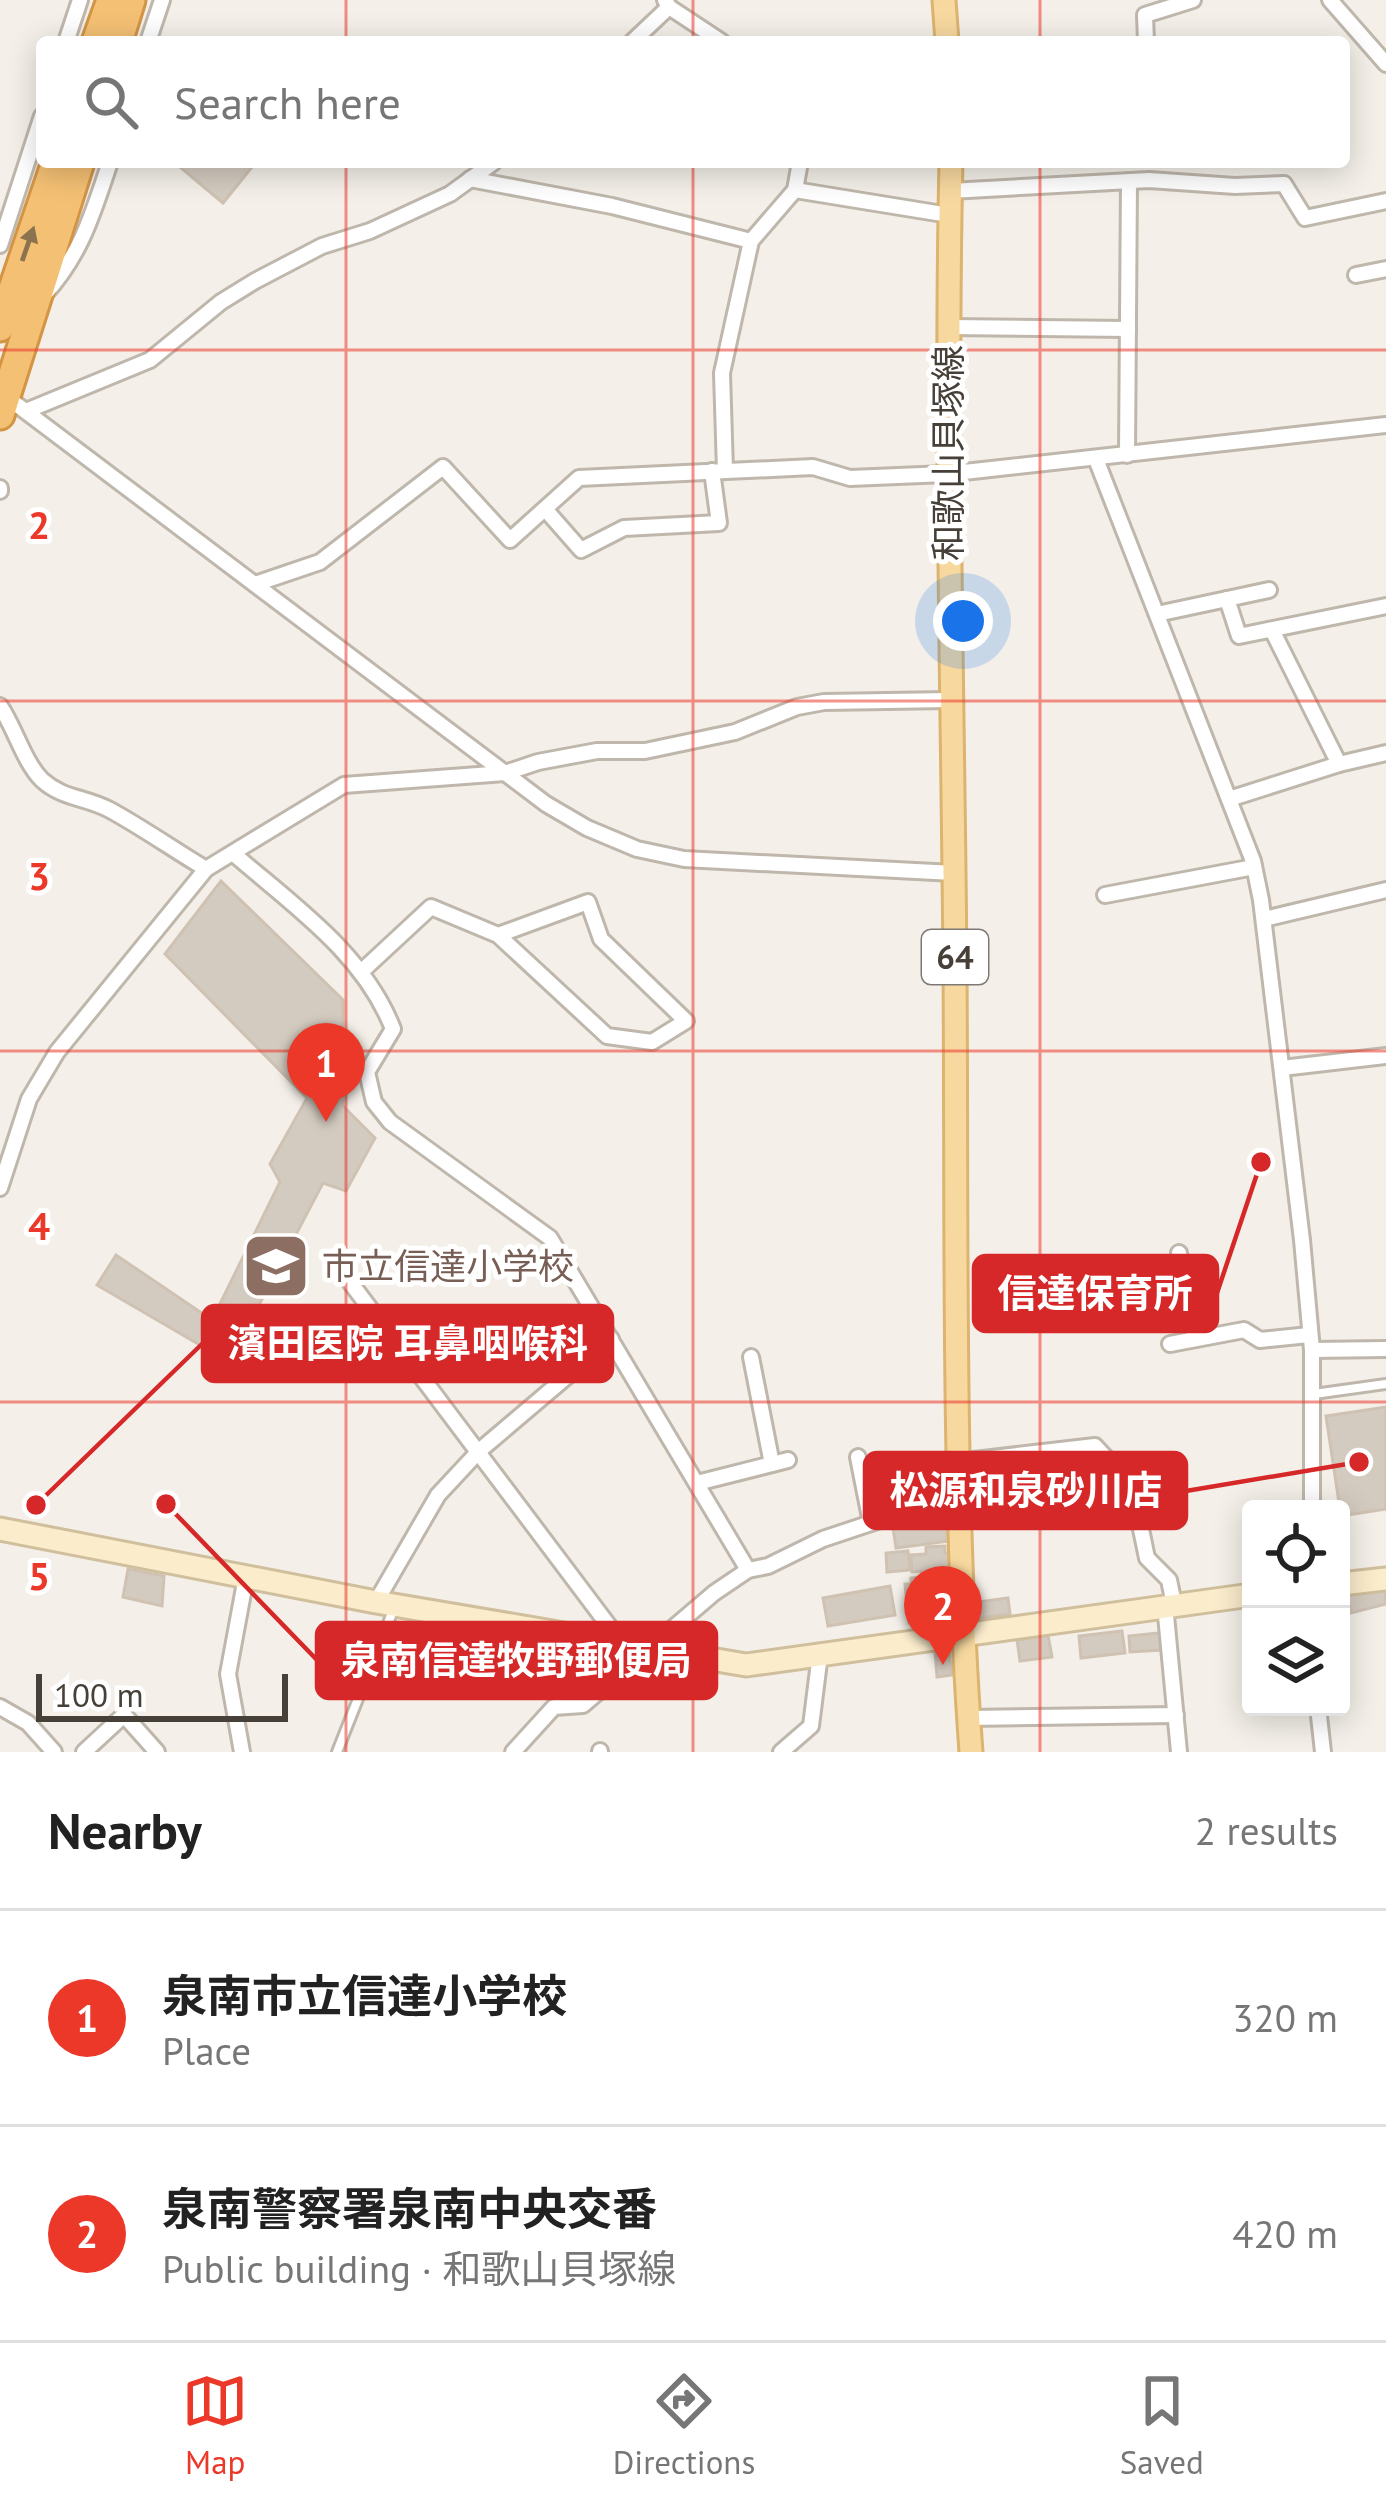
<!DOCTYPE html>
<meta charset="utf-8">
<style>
body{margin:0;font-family:"PT Sans","Noto Sans JP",sans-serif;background:#f2f2f2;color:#222}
.controls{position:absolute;right:36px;bottom:36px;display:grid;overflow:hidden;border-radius:12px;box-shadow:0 6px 30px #0003}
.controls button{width:108px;height:108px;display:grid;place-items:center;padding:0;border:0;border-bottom:3px solid #e0e0e0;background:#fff;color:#222;font:60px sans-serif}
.scale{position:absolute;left:36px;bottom:30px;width:252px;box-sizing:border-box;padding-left:12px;border:6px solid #474038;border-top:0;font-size:33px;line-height:42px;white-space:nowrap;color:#474038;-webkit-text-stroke:9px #fff;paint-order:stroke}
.you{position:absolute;left:963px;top:621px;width:42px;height:42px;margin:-30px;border:9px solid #fff;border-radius:50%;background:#1a73e8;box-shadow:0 0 0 18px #1a73e833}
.badge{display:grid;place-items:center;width:78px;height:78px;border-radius:50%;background:#eb3829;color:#fff;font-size:39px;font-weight:700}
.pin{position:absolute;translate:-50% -99px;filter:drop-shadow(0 3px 6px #0008)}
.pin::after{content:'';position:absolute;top:63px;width:42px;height:36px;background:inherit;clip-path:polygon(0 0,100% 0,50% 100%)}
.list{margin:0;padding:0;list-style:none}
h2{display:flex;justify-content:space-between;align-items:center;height:156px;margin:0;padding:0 48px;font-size:51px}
h2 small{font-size:39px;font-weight:400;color:#767676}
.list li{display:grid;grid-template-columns:78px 1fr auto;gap:36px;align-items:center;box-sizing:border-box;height:216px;padding:0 48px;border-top:3px solid #e0e0e0}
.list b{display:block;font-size:45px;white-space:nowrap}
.list p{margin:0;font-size:39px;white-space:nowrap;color:#767676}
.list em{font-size:39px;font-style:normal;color:#767676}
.icon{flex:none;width:66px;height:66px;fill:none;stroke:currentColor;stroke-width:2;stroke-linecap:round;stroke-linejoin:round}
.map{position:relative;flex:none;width:1386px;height:1752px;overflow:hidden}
.search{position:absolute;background:#fff;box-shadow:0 6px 30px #0003;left:36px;right:36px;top:36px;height:132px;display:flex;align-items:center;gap:30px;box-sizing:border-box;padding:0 42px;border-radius:12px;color:#767676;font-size:45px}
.sheet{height:588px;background:#fff}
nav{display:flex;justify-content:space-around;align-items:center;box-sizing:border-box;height:168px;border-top:3px solid #e0e0e0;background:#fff;font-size:33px;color:#767676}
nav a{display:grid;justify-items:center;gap:6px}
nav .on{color:#eb3829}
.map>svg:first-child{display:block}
.building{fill:#d4cbc0;stroke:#cfc2b3;stroke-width:3}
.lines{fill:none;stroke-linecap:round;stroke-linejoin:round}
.lane-casing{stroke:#bfb7ac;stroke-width:14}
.street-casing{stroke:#bfb7ac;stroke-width:20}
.secondary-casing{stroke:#d0bf9c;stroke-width:27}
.primary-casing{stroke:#dcb46f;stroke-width:27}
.highway-casing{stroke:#d39444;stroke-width:33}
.lane{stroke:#fff;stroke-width:8}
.street{stroke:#fff;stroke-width:14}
.secondary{stroke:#fbeccc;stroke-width:21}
.primary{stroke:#f7d89f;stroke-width:21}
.highway{stroke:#f4c074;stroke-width:27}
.oneway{fill:#8c7350}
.grid{fill:none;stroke:#eb3829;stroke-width:3;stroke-opacity:0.55}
.labels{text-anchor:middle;stroke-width:10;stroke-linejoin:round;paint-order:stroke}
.shield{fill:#fff;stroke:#7e7974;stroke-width:3}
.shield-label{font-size:33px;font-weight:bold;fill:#474038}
.street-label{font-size:36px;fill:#474038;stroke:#fff}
.education-label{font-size:36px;fill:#785e54;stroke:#fff;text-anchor:start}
.grid-label{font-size:39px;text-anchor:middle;font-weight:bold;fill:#eb3829;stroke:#fff;stroke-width:10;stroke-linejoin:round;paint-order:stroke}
.leader{fill:none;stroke:#d62828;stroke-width:4.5}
.callout-dot{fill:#d62828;stroke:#fff;stroke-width:4.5}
.callout{fill:#d62828;stroke:#d62828;stroke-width:4.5}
.callout-label{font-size:39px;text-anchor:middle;font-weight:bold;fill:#fff}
</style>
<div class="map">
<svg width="1386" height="1752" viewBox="0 0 1386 1752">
<rect width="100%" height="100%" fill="#f4f0e9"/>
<!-- building -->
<g class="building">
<path d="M 174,162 L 256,162 L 223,203 Z"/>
<path d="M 221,881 L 343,1000 L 343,1106 L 375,1138 L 346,1191 L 323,1183 L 229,1362 L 97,1285 L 116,1255 L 212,1320 L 280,1182 L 270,1164 L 307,1098 L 165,954 Z"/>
<path d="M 1386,1407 L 1386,1509 L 1341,1516 L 1326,1416 Z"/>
<path d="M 946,1521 L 949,1541 L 896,1548 L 893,1528 Z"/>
<path d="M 945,1546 L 945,1553 L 950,1553 L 951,1569 L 912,1572 L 911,1555 L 926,1554 L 926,1547 Z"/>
<path d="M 908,1551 L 910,1570 L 887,1572 L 886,1553 Z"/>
<path d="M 128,1569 L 164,1576 L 162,1606 L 123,1597 Z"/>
<path d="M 931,1576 L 935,1621 L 909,1623 L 905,1584 L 911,1584 L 911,1578 Z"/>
<path d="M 890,1586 L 895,1615 L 828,1626 L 823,1598 Z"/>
<path d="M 1385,1587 L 1386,1604 L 1351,1613 L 1346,1592 Z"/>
<path d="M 1008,1598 L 1010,1614 L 973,1619 L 971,1603 Z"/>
<path d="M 1122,1631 L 1125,1653 L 1081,1658 L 1079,1636 Z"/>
<path d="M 1159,1633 L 1161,1650 L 1130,1652 L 1129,1636 Z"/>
<path d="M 1048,1635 L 1052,1657 L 1020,1661 L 1017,1640 Z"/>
<path d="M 949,1650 L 952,1675 L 937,1677 L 935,1651 Z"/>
</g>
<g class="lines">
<!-- lane casing -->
<g class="lane-casing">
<g id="lane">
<path d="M 1314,1394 L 1386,1384"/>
<path d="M 337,1752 L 394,1608"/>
</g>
</g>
<!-- street casing -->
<g class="street-casing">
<g id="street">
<path d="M 665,0 L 669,7 L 722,42"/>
<path d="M 1330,0 L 1386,64"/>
<path d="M 66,42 L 80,0"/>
<path d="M 148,42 L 162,0"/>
<path d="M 632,42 L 669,7"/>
<path d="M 1146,42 L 1145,15 L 1193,0"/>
<path d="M 470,179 L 612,206 L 751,241"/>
<path d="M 795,190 L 800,162"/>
<path d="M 950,191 L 1149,180 L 1235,186 L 1284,184 L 1305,218 L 1386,201"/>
<path d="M 0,245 L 42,116"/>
<path d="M 1356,275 L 1386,269"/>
<path d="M 44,295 C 81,255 93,213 110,162"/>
<path d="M 948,327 L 1128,329"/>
<path d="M 4,395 L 546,804 L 587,828 L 637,849 L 684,859 L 954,873"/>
<path d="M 26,411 L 150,360 L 221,302 L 255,281 L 322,246 L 370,231 L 450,194 L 494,162"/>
<path d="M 1127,455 L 1129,181"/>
<path d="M 1096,459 L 1253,861 L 1261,900 L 1302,1240 L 1312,1350 L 1312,1509"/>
<path d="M 725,471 L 722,373 L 751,241 L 795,190 L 949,215"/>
<path d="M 0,488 L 0,491"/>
<path d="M 545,509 L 581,550 L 624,528 L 719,523 L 712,471"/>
<path d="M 255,584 L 320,562 L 443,467 L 510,540 L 579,478 L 813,467 L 850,478 L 946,474 L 1386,425"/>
<path d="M 1227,599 L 1239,636 L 1386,606"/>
<path d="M 1157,614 L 1269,590"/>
<path d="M 1272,630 L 1339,764"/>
<path d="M 0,706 C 15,728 24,762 42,780 C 63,799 86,797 110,810 C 143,828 174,850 206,869"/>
<path d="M 1229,799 L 1339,764 L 1386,753"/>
<path d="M 235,855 C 294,906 364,954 393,1029 L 367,1072 L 374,1102 L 390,1122 L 550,1238 L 748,1570"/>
<path d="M 1105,895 L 1254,867"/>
<path d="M 1264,919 L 1386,890"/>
<path d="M 362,971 L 431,907 L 498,935 L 607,1036 L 652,1042 L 686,1021 L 601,939 L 588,902 L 498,935"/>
<path d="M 1282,1068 L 1386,1056"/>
<path d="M 0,1188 L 29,1099 L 57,1052 L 206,869 L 344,785 L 505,773 L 538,762 L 597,751 L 645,751 L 735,732 L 797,707 L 824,702 L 949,700"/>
<path d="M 1179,1253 L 1195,1339"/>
<path d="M 350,1282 L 621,1642"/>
<path d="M 1170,1344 L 1244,1330 L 1260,1340 L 1309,1335"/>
<path d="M 1312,1350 L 1386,1349"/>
<path d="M 751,1357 L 772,1464"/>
<path d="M 858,1457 L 871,1523"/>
<path d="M 957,1462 L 1095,1446 L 1132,1486 L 1147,1558 L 1169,1580 L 1174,1604"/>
<path d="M 697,1483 L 788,1460"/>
<path d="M 376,1602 L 438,1495 L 479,1451 L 611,1339"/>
<path d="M 1165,1605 L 1179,1752"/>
<path d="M 0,1707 L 28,1723 L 54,1752"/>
<path d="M 1318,1707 L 1323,1752"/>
<path d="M 969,1718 L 1176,1715"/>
<path d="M 600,1751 L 600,1752"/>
<path d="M 84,1752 L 124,1715 L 157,1752"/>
<path d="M 242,1752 L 228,1674 L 246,1577"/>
<path d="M 513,1752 L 554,1707 L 583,1705 L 714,1593 L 748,1570 L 768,1566 L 823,1539 L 901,1513 L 956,1509"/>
<path d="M 781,1752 L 811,1726 L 820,1654"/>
</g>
</g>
<!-- secondary casing -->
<g class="secondary-casing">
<g id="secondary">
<path d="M 0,1529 L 376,1602 L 746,1665 L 1251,1595"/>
<path d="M 1341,1584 L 1386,1579"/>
</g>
</g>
<!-- primary casing -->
<g class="primary-casing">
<g id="primary">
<path d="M 944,0 L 947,42"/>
<path d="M 951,162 C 945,432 953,701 955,971 C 957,1231 952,1492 971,1752"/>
</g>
</g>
<!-- highway casing -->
<g class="highway-casing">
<g id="highway">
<path d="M 96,42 L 111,0"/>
<path d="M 118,42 L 131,0"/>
<path d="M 0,327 L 56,162"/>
<path d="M 0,415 L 80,162"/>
</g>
</g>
<!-- lane -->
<use href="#lane" class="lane"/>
<!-- street -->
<use href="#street" class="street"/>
<!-- secondary -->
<use href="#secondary" class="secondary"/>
<!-- primary -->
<use href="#primary" class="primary"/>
<!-- highway -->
<use href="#highway" class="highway"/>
</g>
<!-- one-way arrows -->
<defs><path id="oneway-solid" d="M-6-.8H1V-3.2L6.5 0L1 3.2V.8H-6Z" transform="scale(3)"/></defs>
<use class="oneway" href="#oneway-solid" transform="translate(28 244) rotate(-71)"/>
<!-- grid -->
<path class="grid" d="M 346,0 L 346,42M 693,0 L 693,42M 1040,0 L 1040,42M 346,162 L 346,1752M 693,162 L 693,1752M 1040,162 L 1040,1752M 0,350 L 1386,350M 0,701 L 1386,701M 0,1051 L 1386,1051M 0,1402 L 1386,1402"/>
<!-- icons -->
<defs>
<g id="school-square" transform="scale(3.45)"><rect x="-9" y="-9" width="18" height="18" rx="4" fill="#8d6e63" stroke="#fff"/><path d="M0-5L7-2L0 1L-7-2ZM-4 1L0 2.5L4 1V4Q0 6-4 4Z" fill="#fff"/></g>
</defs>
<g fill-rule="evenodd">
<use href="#school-square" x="276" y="1266"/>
</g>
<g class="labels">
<!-- shield labels -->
<rect class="shield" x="922" y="930" width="66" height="54" rx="9"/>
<g class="shield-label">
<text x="955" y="969">64</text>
</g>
<!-- street labels -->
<g class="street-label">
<text transform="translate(948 453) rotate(-90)" y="13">和歌山貝塚線</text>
</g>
<!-- education labels -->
<g class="education-label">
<text x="322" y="1279">市立信達小学校</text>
</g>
</g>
<g class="grid-label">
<text x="39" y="539">2</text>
<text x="39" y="890">3</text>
<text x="39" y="1240">4</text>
<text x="39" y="1590">5</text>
</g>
<!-- callouts -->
<path class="leader" d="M1261 1162L1217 1293M36 1505L203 1343M1359 1462L1186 1491M166 1504L317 1660"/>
<g class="callout-dot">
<circle cx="1261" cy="1162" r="12"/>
<circle cx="36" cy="1505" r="12"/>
<circle cx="1359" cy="1462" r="12"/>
<circle cx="166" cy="1504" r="12"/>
</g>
<g class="callout">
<rect x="974" y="1256" width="243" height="75" rx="12"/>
<rect x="203" y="1306" width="409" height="75" rx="12"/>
<rect x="865" y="1453" width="321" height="75" rx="12"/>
<rect x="317" y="1623" width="399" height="75" rx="12"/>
</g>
<g class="callout-label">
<text x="1095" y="1307">信達保育所</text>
<text x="408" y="1357">濱田医院 耳鼻咽喉科</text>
<text x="1026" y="1504">松源和泉砂川店</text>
<text x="516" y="1674">泉南信達牧野郵便局</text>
</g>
</svg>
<div class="controls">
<button><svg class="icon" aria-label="locate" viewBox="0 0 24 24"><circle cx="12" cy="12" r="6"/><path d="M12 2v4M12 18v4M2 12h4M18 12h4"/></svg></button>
<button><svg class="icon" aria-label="layers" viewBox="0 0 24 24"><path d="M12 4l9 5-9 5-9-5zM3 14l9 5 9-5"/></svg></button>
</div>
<div class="scale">100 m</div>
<div class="you"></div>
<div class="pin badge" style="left:326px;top:1122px">1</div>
<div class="pin badge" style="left:943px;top:1665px">2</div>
<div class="search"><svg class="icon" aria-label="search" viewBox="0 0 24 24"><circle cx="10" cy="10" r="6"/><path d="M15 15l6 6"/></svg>Search here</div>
</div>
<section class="sheet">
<h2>Nearby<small>2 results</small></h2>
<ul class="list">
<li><span class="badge">1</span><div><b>泉南市立信達小学校</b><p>Place</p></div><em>320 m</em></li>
<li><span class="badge">2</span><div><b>泉南警察署泉南中央交番</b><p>Public building · 和歌山貝塚線</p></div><em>420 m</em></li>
</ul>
</section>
<nav>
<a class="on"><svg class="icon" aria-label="map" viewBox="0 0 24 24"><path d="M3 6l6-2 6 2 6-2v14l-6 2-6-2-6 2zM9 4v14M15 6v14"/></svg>Map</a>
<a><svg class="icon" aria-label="directions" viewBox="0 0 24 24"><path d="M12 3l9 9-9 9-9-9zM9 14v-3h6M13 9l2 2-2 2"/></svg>Directions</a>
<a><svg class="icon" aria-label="saved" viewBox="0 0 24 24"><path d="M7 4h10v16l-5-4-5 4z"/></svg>Saved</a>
</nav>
